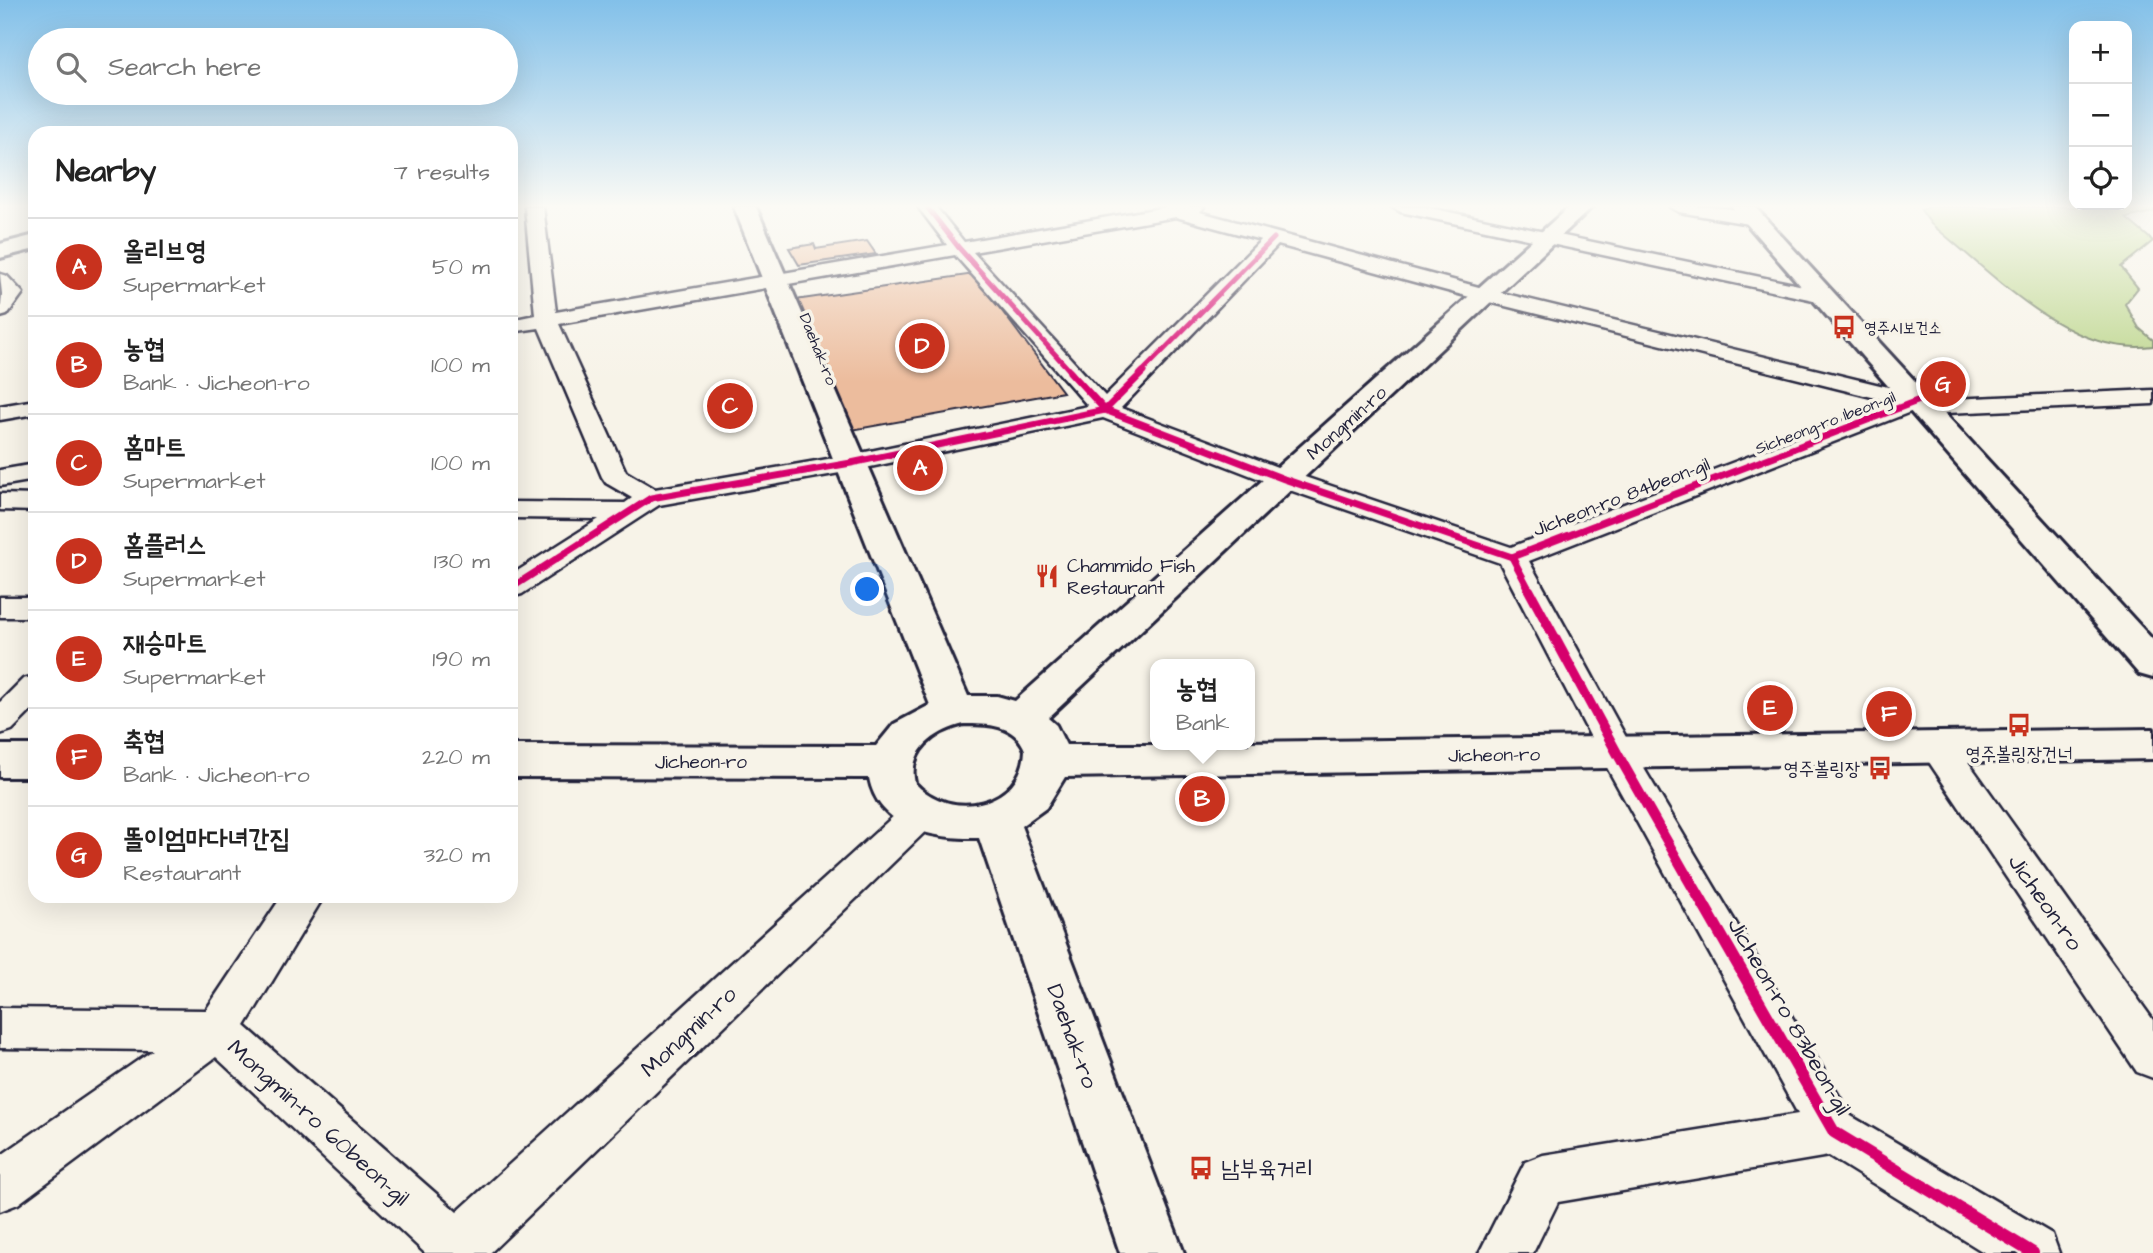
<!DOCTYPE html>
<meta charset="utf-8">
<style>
body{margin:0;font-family:"Architects Daughter","Poor Story",sans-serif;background:#f2f2f2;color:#222}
.controls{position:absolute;right:21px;top:21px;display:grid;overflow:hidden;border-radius:14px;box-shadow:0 7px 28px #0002}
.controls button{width:63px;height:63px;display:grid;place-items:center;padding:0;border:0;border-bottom:2px solid #e0e0e0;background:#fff;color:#222;font:35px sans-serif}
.you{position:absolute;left:868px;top:590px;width:24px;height:24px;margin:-18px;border:5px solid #fff;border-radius:50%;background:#1a73e8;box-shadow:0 0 0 10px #1a73e833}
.badge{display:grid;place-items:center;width:46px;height:46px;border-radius:50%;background:#c8321e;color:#fff;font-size:23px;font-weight:700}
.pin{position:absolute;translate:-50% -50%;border:4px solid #fff;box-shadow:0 2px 7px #0006}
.popup{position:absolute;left:1150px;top:659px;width:105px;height:91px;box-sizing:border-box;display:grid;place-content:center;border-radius:14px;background:#fff;filter:drop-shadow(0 2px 5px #0005);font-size:23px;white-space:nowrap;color:#767676}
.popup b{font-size:26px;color:#222}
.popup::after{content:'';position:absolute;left:50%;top:100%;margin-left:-14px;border:14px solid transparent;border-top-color:#fff}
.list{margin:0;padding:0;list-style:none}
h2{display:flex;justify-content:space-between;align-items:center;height:91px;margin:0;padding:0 28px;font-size:30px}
h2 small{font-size:23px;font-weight:400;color:#767676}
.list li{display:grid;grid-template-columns:46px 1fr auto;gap:21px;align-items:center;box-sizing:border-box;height:98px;padding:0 28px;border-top:2px solid #e0e0e0}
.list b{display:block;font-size:26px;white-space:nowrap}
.list p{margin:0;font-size:23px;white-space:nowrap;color:#767676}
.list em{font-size:23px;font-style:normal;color:#767676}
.icon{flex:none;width:38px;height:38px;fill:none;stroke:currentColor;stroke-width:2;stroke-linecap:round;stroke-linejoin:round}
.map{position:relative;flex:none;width:2153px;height:1253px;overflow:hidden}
.search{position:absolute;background:#fff;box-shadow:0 7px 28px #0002;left:28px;top:28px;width:490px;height:77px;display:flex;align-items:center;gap:18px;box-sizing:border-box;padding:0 24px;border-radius:38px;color:#767676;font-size:26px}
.panel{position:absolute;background:#fff;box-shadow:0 7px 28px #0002;left:28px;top:126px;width:490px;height:777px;border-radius:21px}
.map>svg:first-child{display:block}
.green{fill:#bdd68d;stroke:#707c64;stroke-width:2}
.building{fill:#ecbc9d;stroke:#22223b;stroke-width:2}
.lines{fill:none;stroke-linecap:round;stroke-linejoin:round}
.minor-casing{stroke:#22223b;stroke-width:5}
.secondary-casing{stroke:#22223b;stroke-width:6}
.minor{fill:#f7f3e8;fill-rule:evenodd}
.secondary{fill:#f7f3e8;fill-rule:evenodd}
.cycleway-far3-casing{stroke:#f7f3e8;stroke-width:8}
.cycleway-far2-casing{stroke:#f7f3e8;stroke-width:10}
.cycleway-far1-casing{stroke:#f7f3e8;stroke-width:14}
.cycleway-casing{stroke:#f7f3e8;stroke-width:17}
.cycleway-far3{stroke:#d6006c;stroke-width:5}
.cycleway-far2{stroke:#d6006c;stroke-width:7}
.cycleway-far1{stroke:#d6006c;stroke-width:10}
.cycleway{stroke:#d6006c;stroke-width:12}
.labels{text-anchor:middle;stroke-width:7;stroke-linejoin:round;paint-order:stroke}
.far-poi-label{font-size:16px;fill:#22223b;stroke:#f7f3e8;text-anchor:start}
.far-street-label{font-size:16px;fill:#22223b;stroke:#f7f3e8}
.street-label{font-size:19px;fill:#22223b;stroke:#f7f3e8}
.poi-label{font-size:19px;fill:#22223b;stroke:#f7f3e8;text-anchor:start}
.near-street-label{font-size:23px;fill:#22223b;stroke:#f7f3e8}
.near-poi-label{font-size:23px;fill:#22223b;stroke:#f7f3e8;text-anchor:start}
</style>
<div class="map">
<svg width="2153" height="1253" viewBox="0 0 2153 1253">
<rect width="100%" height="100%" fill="#f7f3e8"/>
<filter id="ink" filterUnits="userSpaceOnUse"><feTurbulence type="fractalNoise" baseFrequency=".0143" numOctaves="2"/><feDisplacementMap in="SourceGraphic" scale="14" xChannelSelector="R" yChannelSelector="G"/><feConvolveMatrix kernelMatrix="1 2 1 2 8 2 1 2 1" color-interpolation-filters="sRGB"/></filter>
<g filter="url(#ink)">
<!-- green -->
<path class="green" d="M 1930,207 L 2153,207 L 2153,212 L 2126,218 L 2153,241 L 2121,267 L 2138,288 L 2125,304 L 2139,328 L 2153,340 L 2153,346 C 2068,358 1992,272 1931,224 L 1921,210 Z"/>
<!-- building -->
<g class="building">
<path d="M 867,241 L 876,254 L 799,265 L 789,248 L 814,244 L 816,249 Z"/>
<path d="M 974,274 L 1063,392 L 852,430 L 795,300 Z"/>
</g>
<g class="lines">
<!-- minor casing -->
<g class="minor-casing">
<g id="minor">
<path d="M 525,207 L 543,207 L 556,312 L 947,245 L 918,207 L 936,207 L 964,242 L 1166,207 L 1204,207 L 1200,212 L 1490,290 L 1925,396 L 1928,400 L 2153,390 L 2153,404 L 1923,414 L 1913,411 L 1529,561 L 1633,750 L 1851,1116 L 2052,1234 L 2059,1253 L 1985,1253 L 1829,1156 L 1558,1202 L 1533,1253 L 1479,1253 L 1525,1162 L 1543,1155 L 1798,1114 L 1599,753 L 1500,563 L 1275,485 L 1103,418 L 851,471 L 659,505 L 522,594 L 511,597 L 511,575 L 599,519 L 511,518 L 511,502 L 625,503 L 632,498 L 606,483 L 602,477 L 539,328 L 511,332 L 511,320 L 535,315 ZM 1176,217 L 1261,240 L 1105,396 L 973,252 ZM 1278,245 L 1477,299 L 1892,402 L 1511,547 L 1293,473 L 1121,408 ZM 955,255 L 1088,406 L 851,455 L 655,489 L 626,472 L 559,324 Z"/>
<path d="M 1392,207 L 1425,207 L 1823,290 L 1830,292 L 1833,296 L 1830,300 L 1823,302 L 1401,212 Z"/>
<path d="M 1670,207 C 1690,206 1751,206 1764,220 L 1755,225 L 1679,212 Z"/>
<path d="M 0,274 L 7,276 L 23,293 L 7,315 L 0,317 L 2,294 Z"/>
<path d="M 35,400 L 35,414 L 0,420 L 0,406 Z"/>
<path d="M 35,464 L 35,480 L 0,486 L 0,470 Z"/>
<path d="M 0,494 L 35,495 L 35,511 L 0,510 Z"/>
<rect x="0" y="597" width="35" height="20"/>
<path d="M 35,676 L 35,707 L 12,730 L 0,734 L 0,702 L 23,679 Z"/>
<path d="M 1938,734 L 1951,738 L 2153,1020 L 2153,1078 L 2137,1072 L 1925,756 L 1920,747 L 1925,738 Z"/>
<path d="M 920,800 L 933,804 L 939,814 L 933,824 L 490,1253 L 425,1253 L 216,1057 L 18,1204 L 0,1211 L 0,1156 L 153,1050 L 0,1048 L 0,1008 L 206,1010 L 282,896 L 324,896 L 245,1026 L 457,1212 L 907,804 Z"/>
</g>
</g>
<!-- secondary casing -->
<g class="secondary-casing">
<g id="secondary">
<path d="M 734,207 L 756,207 L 968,696 L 997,696 L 1015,701 L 1569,207 L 1592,207 L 1048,718 L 1056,725 L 1066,745 L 1249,745 L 1249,742 L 2153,729 L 2153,759 L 1065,777 L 1046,808 L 1021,826 L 1184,1253 L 1120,1253 L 979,838 C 934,839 879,829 869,778 L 511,777 L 511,745 L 876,746 L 894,724 L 930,705 ZM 964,724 C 988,724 1015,724 1025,750 C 1023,807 950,822 915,783 C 907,751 935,731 964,724 Z"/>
<path d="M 1732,207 L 1755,207 L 2153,640 L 2153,678 L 2139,674 Z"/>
<path d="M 35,235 L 35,249 L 0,258 L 0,244 Z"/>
<rect x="0" y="745" width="35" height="32"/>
</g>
</g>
<!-- minor -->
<use href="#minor" class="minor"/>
<!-- secondary -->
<use href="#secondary" class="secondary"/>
<!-- cycleway-far3 casing -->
<g class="cycleway-far3-casing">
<g id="cycleway-far3">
<path d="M 927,207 L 959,248 L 1072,373"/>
<path d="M 1141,373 L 1274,238"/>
</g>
</g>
<!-- cycleway-far2 casing -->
<g class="cycleway-far2-casing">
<g id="cycleway-far2">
<path d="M 1070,372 L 1105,410 L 1284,479 L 1512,557 L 1917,401"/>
<path d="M 1512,557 L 1530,591"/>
<path d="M 511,588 L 651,498 L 851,463 L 1105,410 L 1143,372"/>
</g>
</g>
<!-- cycleway-far1 casing -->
<g class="cycleway-far1-casing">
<path id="cycleway-far1" d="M 1529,590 L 1617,753 L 1688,878"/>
</g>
<!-- cycleway casing -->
<g class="cycleway-casing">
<path id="cycleway" d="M 1687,876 L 1834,1132 L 2033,1253"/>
</g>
<!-- cycleway-far3 -->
<use href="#cycleway-far3" class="cycleway-far3"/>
<!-- cycleway-far2 -->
<use href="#cycleway-far2" class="cycleway-far2"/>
<!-- cycleway-far1 -->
<use href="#cycleway-far1" class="cycleway-far1"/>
<!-- cycleway -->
<use href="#cycleway" class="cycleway"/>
</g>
</g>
<!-- sky -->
<linearGradient id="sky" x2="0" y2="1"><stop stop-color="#82c0e9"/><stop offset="0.54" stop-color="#fbfaf5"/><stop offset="1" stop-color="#fbfaf5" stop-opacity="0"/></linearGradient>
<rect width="2153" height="382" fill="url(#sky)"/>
<!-- icons -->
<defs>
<g id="bus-bare" transform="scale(1.89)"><path d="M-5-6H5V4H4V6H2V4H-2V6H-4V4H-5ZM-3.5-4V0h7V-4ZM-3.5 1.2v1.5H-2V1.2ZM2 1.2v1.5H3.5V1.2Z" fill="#c8321e" stroke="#f7f3e8" stroke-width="2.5" paint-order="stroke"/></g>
<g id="restaurant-bare" transform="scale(1.89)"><path d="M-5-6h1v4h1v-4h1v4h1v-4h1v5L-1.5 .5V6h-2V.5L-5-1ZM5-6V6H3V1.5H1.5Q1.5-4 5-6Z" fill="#c8321e" stroke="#f7f3e8" stroke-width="2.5" paint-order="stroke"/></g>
</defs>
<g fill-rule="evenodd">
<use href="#bus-bare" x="1844" y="327"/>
<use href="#restaurant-bare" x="1047" y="576"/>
<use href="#bus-bare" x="2019" y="725"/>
<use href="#bus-bare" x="1880" y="768"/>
<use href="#bus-bare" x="1201" y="1168"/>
</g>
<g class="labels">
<!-- far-poi labels -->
<g class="far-poi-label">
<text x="1864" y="333">영주시보건소</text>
</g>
<!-- far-street labels -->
<g class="far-street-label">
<text transform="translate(819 349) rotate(68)" y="6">Daehak-ro</text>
<text transform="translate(1825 422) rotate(-21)" y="6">Sicheong-ro 1beon-gil</text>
</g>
<!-- street labels -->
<g class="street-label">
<text transform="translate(1346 422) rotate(-42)" y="7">Mongmin-ro</text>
<text transform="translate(1621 496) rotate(-21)" y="7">Jicheon-ro 84beon-gil</text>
<text transform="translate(1494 754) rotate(-1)" y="7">Jicheon-ro</text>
<text x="701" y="768">Jicheon-ro</text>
</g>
<!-- poi labels -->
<g class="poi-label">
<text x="1067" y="572">Chammido Fish<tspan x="1067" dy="22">Restaurant</tspan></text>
<text x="2019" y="760" text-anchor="middle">영주볼링장건너</text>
<text x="1860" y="775" text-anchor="end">영주볼링장</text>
</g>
<!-- near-street labels -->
<g class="near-street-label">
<text transform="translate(2046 902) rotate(55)" y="8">Jicheon-ro</text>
<text transform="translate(1790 1016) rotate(60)" y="8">Jicheon-ro 83beon-gil</text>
<text transform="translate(688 1031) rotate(-43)" y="8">Mongmin-ro</text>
<text transform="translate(1073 1036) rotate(70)" y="8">Daehak-ro</text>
<text transform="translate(319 1122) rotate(42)" y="8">Mongmin-ro 60beon-gil</text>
</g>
<!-- near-poi labels -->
<g class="near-poi-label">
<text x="1221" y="1176">남부육거리</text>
</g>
</g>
</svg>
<div class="controls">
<button>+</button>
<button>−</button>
<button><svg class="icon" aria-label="locate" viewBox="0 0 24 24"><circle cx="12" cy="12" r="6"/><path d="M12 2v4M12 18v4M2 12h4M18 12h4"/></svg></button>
</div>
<div class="you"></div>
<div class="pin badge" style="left:920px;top:468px">A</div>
<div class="pin badge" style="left:1202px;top:799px">B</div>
<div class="popup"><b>농협</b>Bank</div>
<div class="pin badge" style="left:730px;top:406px">C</div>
<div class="pin badge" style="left:922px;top:346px">D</div>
<div class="pin badge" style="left:1770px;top:708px">E</div>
<div class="pin badge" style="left:1889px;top:714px">F</div>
<div class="pin badge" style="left:1943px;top:384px">G</div>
<div class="search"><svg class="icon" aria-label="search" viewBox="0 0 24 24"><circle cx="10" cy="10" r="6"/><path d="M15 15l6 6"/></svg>Search here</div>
<section class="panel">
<h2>Nearby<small>7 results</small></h2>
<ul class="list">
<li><span class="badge">A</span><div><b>올리브영</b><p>Supermarket</p></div><em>50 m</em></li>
<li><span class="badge">B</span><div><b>농협</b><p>Bank · Jicheon-ro</p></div><em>100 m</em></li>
<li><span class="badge">C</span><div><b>홈마트</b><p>Supermarket</p></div><em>100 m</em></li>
<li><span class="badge">D</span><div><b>홈플러스</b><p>Supermarket</p></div><em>130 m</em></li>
<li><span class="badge">E</span><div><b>재승마트</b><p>Supermarket</p></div><em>190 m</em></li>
<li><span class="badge">F</span><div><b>축협</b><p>Bank · Jicheon-ro</p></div><em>220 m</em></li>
<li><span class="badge">G</span><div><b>똘이엄마다녀간집</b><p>Restaurant</p></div><em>320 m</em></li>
</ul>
</section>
</div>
